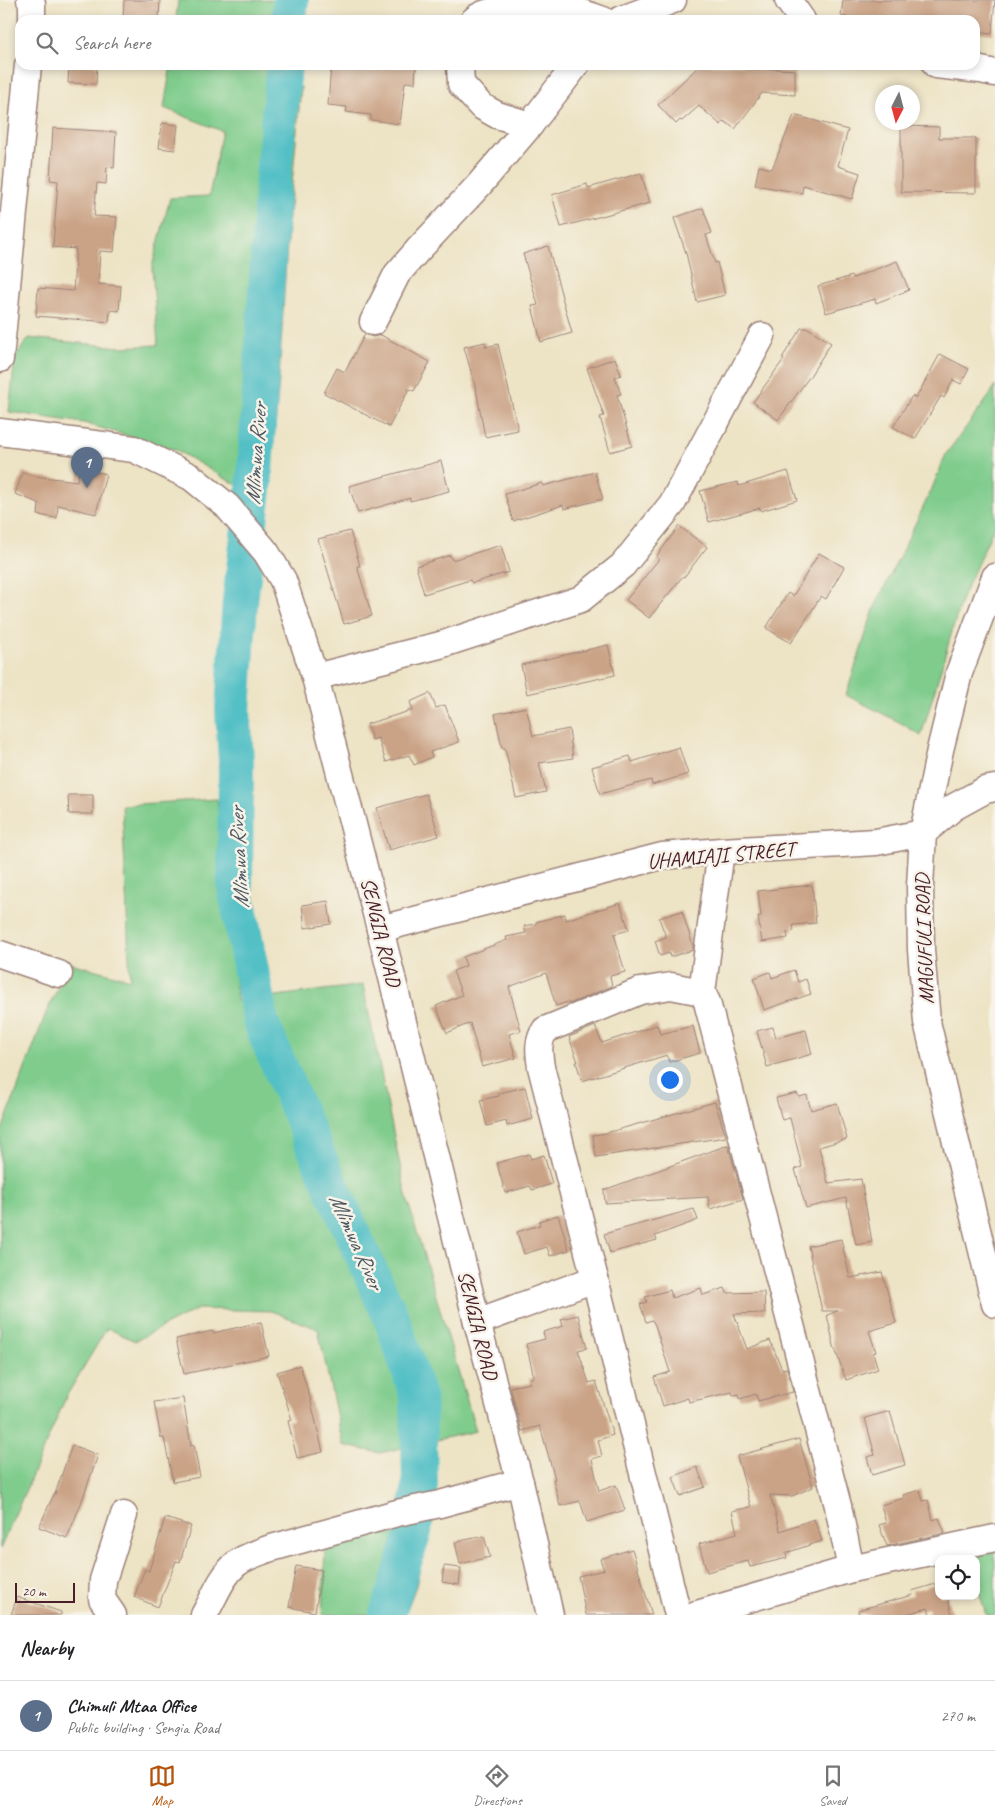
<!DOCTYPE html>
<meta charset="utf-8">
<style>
body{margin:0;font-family:Caveat,sans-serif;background:#f2f2f2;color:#202124}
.controls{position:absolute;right:15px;bottom:15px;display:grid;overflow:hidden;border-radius:10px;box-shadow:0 2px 8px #0003}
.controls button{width:45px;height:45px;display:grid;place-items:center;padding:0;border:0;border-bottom:1px solid #e0e0e0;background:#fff;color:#202124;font:25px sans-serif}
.compass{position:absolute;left:875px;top:85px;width:45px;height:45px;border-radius:50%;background:#fff;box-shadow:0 2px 8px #0003;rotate:186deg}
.scale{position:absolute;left:15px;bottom:12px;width:60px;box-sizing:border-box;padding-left:5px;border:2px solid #4a1f2b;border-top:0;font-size:14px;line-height:18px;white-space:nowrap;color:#4a1f2b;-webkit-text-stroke:4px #f7f3e8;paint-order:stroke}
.you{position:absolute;left:669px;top:1079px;width:18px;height:18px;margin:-12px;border:4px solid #fff;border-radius:50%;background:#1a73e8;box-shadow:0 0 0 8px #1a73e833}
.badge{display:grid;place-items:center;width:32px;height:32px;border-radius:50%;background:#b45309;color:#fff;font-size:16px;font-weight:700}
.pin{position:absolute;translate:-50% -41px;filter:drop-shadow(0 1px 2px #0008)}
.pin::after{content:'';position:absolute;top:26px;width:18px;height:15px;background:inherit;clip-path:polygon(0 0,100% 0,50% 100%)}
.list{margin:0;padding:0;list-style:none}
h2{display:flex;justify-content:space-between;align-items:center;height:65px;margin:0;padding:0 20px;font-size:21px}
h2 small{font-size:16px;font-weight:400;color:#757577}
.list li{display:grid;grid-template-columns:32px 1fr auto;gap:15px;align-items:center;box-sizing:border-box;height:70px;padding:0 20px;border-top:1px solid #e0e0e0}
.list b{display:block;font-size:19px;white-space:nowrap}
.list p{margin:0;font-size:16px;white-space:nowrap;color:#757577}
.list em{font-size:16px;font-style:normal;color:#757577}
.icon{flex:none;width:28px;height:28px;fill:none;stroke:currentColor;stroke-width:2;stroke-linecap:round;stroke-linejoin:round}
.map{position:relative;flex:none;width:995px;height:1615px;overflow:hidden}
.search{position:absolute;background:#fff;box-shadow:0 2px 8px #0003;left:15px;right:15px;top:15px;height:55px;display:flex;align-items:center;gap:12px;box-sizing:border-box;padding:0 18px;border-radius:15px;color:#757577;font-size:19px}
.sheet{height:135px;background:#fff}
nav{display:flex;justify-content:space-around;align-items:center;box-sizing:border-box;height:70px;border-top:1px solid #e0e0e0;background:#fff;font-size:14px;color:#757577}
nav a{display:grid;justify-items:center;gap:2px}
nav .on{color:#b45309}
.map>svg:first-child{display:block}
.green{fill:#7fcc8c;stroke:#64765c}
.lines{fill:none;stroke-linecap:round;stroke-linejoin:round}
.river{stroke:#52c0c6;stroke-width:36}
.building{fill:#caa386}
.minor-casing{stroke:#9c8178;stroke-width:29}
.minor{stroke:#fff;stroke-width:26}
.labels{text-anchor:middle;stroke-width:5;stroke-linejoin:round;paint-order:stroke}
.street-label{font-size:21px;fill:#4a1f2b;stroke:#f7f3e8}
.water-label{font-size:22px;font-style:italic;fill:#4d5761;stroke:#f7f3e8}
</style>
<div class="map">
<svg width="995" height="1615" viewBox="0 0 995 1615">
<rect width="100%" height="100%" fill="#f7f3e8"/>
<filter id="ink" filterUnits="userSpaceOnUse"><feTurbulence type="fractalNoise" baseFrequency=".02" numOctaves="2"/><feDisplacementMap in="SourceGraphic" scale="10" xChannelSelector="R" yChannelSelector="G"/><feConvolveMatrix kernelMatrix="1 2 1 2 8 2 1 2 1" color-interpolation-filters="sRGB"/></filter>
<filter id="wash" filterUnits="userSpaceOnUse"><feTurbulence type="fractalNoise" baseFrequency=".0096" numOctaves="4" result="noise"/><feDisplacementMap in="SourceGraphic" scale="20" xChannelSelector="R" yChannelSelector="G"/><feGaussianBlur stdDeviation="1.12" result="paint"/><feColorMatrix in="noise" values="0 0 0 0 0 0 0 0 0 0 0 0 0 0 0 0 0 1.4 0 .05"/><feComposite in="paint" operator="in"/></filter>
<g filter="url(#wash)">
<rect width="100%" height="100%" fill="#ede3c5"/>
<!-- green -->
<g class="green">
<path d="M 178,0 L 280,0 L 278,20 L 176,20 Z"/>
<path d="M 171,65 L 279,65 L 301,87 L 288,228 L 279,380 L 269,501 L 226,479 L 176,450 L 84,423 L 9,412 L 15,357 L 29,338 L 120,347 L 158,345 L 152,267 L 170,198 L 209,196 L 222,131 L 164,108 Z"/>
<path d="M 995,385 L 995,525 L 962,598 L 921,736 L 901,723 L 846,695 L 874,609 L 931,491 L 946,454 L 990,395 Z"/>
<path d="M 217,799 L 237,1001 L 363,985 L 406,1195 L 476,1431 L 380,1453 L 343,1445 L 318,1329 L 271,1311 L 198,1309 L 135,1341 L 107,1328 L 67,1395 L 0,1549 L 0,1135 L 46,1013 L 70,963 L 130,979 L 122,805 Z"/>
<path d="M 368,1534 L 428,1534 L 416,1586 L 405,1615 L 322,1615 L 325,1549 Z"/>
<path d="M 995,1551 L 995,1615 L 986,1615 L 976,1581 L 976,1559 L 969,1559 L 969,1557 Z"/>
</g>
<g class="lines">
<!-- river -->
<g class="river">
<path d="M 289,20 L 291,0"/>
<path d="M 284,65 L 273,178 L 254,489 L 240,601 L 233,711 L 236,760 L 235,887 L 261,1023 L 320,1161 L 393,1322 L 418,1397 L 420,1483 L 414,1531 L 387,1615"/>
</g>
</g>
<g id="blocks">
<!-- building -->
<g class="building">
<path d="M 124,0 L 160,0 L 159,18 L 123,17 Z"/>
<path d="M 843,0 L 995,0 L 992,34 L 975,32 L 975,20 L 847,20 L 847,17 L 841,16 Z"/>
<path d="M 69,65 L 97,65 L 96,84 L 68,83 Z"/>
<path d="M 331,65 L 416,65 L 415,83 L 405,82 L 400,124 L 371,120 L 371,115 L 346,112 L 347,107 L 328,105 Z"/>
<path d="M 700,65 L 765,65 L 761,68 L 795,70 L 795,95 L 762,93 L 735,129 L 724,121 L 721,125 L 699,106 L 682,121 L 680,120 L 676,124 L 658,105 Z"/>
<path d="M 794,115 L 848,130 L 838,166 L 860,173 L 852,199 L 803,185 L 802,193 L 755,185 L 759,166 L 772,169 Z"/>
<path d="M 162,123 L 178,125 L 175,150 L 159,148 Z"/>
<path d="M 901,126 L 939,127 L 939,138 L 976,138 L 976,193 L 901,192 Z"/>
<path d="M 53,128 L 116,132 L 114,168 L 107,167 L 106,184 L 97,183 L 94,216 L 117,217 L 114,252 L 100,251 L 98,284 L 121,286 L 119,311 L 110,310 L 109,322 L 36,316 L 38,288 L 73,291 L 76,249 L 53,247 L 58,181 L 50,180 Z"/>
<path d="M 641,173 L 650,203 L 561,227 L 552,195 L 587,184 L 588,188 Z"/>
<path d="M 703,208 L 712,233 L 706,235 L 715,263 L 717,262 L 725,295 L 697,302 L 686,253 L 674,218 Z"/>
<path d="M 548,246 L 572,333 L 541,342 L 532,306 L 538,305 L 523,254 Z"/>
<path d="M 897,261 L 909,290 L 876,303 L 875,299 L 826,313 L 818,286 L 852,276 L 853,278 Z"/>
<path d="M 801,328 L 808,328 L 831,343 L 810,376 L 778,420 L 753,402 L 784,359 L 782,358 Z"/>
<path d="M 365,334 L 373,337 L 381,335 L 430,362 L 414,391 L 409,389 L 389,427 L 324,393 L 337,368 L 345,372 Z"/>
<path d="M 485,342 L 486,347 L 498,344 L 518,430 L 485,437 L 476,389 L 464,347 Z"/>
<path d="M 940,354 L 969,369 L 961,384 L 953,380 L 944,398 L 941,396 L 915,439 L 893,427 L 912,396 L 916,398 Z"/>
<path d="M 615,358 L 621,375 L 615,377 L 621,394 L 617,395 L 632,446 L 610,452 L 600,417 L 604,416 L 587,368 Z"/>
<path d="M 441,461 L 449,491 L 410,501 L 410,498 L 358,513 L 349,486 Z"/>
<path d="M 80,468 L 106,474 L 96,514 L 58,505 L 57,518 L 38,515 L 39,503 L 15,494 L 23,472 L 34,476 L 77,481 Z"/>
<path d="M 788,471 L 797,500 L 761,511 L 760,508 L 709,522 L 700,491 L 738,482 L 739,486 Z"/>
<path d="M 595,472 L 603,499 L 564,509 L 563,505 L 513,521 L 505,494 L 542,483 L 543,486 Z"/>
<path d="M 679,526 L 707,547 L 684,577 L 683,576 L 649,618 L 626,600 L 659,559 L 656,557 Z"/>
<path d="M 350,531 L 360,566 L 357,566 L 372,616 L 344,624 L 318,539 Z"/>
<path d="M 501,545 L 509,572 L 472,583 L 470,580 L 424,594 L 416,566 L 450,555 L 452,560 Z"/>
<path d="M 819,553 L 844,567 L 826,599 L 821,596 L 791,643 L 766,628 L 788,593 L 793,596 Z"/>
<path d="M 608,645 L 615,675 L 527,694 L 521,665 Z"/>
<path d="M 430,693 L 436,708 L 445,705 L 459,742 L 430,752 L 432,757 L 414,765 L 409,755 L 386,762 L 378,738 L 372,740 L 367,724 L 413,710 L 410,702 Z"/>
<path d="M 526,707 L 533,736 L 569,729 L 573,758 L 539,763 L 546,792 L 516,798 L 505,748 L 502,748 L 495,714 Z"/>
<path d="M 679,747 L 688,774 L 652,785 L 651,780 L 600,794 L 592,767 L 630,756 L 632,762 Z"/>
<path d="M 426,794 L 439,836 L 389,850 L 377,808 Z"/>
<path d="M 68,795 L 93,795 L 93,814 L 69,814 Z"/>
<path d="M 812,885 L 816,923 L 793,925 L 794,931 L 787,932 L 788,938 L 762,942 L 758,917 L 761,916 L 758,891 Z"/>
<path d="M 328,901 L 331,924 L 305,928 L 302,905 Z"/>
<path d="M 620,903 L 629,930 L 614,934 L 625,972 L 610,976 L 612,986 L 569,1004 L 568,1002 L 556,1006 L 546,973 L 509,987 L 521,1031 L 509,1034 L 516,1058 L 482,1067 L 470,1023 L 447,1033 L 436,1006 L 462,995 L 453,971 L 466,966 L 463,957 L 507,940 L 506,937 L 526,933 L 524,926 L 536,924 L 536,922 L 565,914 L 566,920 Z"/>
<path d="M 682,911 L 693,946 L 693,950 L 670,957 L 669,953 L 660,956 L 655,941 L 666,937 L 659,918 Z"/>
<path d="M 794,970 L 798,982 L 806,979 L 811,994 L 764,1010 L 754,978 L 770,972 L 772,978 Z"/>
<path d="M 657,1025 L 660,1034 L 693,1026 L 700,1053 L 669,1062 L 667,1055 L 582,1081 L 576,1062 L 578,1062 L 569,1037 L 595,1026 L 602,1043 Z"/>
<path d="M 773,1027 L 776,1038 L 806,1030 L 812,1054 L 767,1067 L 757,1031 Z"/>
<path d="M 525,1087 L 533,1119 L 507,1126 L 506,1121 L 487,1126 L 480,1100 L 499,1096 L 499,1093 Z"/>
<path d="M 797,1093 L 799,1097 L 807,1095 L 811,1110 L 837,1103 L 847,1139 L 819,1147 L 828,1183 L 861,1179 L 872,1242 L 856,1245 L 846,1198 L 806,1208 L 795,1169 L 802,1167 L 790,1118 L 782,1120 L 776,1098 Z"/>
<path d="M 715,1102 L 726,1137 L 596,1157 L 593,1135 L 606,1133 Z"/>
<path d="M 728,1145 L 743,1199 L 710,1209 L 708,1197 L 605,1203 L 604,1190 Z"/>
<path d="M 529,1154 L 531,1159 L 544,1155 L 552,1184 L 532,1190 L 530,1186 L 505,1193 L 497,1163 Z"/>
<path d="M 694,1209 L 698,1220 L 655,1236 L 657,1240 L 610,1253 L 604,1234 Z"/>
<path d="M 558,1215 L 569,1250 L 550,1256 L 547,1247 L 524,1254 L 517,1232 L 540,1225 L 539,1221 Z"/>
<path d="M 841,1239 L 850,1278 L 882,1272 L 896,1323 L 869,1331 L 876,1352 L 873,1353 L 878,1369 L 846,1380 L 834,1346 L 827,1315 L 838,1311 L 822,1311 L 808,1246 Z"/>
<path d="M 701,1288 L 703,1295 L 725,1288 L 727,1293 L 764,1292 L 765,1313 L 734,1314 L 747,1349 L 770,1340 L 782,1369 L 787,1368 L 793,1392 L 758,1401 L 756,1394 L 740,1399 L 739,1394 L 733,1395 L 732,1392 L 689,1402 L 688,1398 L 663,1406 L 654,1377 L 670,1372 L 655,1325 L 652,1320 L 646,1322 L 640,1304 L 647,1302 L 645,1297 L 670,1290 L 672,1298 Z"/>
<path d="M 578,1315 L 587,1348 L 578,1350 L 589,1383 L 596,1381 L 613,1435 L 598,1440 L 602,1456 L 592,1459 L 599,1491 L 616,1485 L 625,1510 L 587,1522 L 580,1501 L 560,1506 L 553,1479 L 555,1479 L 540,1426 L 522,1431 L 510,1387 L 530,1383 L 529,1379 L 534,1377 L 526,1344 L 545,1339 L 543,1332 L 563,1326 L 561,1319 Z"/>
<path d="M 261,1322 L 269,1356 L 184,1374 L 176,1339 L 212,1331 L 213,1333 Z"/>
<path d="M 300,1365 L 310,1398 L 323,1452 L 297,1458 L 288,1421 L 292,1420 L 277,1372 Z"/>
<path d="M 183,1398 L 191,1446 L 194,1445 L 200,1477 L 173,1482 L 164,1438 L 161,1438 L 154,1402 Z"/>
<path d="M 890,1411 L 905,1465 L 872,1475 L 867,1457 L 875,1455 L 865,1418 Z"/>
<path d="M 799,1439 L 813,1487 L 792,1496 L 770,1495 L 780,1531 L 814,1519 L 822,1541 L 786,1553 L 787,1558 L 750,1567 L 748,1561 L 707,1572 L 699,1544 L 737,1533 L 732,1511 L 751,1507 L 737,1456 Z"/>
<path d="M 72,1445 L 98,1455 L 80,1506 L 67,1538 L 39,1527 L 54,1494 L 55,1494 Z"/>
<path d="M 697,1467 L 705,1487 L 680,1496 L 673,1477 Z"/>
<path d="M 920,1490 L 923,1501 L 928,1500 L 933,1520 L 939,1518 L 945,1533 L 887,1546 L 879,1525 L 886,1523 L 881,1505 L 904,1498 L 903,1495 Z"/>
<path d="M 165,1518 L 191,1526 L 180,1562 L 176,1561 L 158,1607 L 134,1597 L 145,1569 L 149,1571 Z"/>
<path d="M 484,1536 L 490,1557 L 460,1564 L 455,1542 Z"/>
<path d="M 632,1549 L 652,1615 L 586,1615 L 578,1576 L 604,1570 L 600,1559 Z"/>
<path d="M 296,1566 L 322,1570 L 315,1612 L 289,1607 Z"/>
<path d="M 444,1566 L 461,1568 L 459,1585 L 442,1582 Z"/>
<path d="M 939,1583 L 939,1596 L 947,1596 L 952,1615 L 930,1615 L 928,1608 L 902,1615 L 859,1615 L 858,1610 L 913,1595 L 912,1591 Z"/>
<path d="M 17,1597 L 61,1612 L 61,1615 L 11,1615 Z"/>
</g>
</g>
</g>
<g filter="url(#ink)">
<use href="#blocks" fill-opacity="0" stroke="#9c8178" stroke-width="1"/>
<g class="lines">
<!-- minor casing -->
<g class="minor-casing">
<g id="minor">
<path d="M 30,0 L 32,3 L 32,20"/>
<path d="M 788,0 L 802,20"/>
<path d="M 474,20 C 480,14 487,13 495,11 C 534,2 566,6 603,20"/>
<path d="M 620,20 L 673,0"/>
<path d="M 460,65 L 461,84 L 481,106 L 497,115 L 530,125"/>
<path d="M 936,65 L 981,70 L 995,73"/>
<path d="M 373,322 L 397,274 L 418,250 L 479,185 L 530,125 L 576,65"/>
<path d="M 0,359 L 28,65"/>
<path d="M 0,432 L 134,449 L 191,477 L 227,506 L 266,552 L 283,580 L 315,677 L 380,929 L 477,1322 L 520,1482 L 550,1615"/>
<path d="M 995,577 L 959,673 L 940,750 L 923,833 L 920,886 L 921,950 L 927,1022 L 995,1304"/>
<path d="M 315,677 L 440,645 L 581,599 L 623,565 L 672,504 L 762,336"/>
<path d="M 380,929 L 662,856 L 721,851 L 876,842 L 923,833 L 954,807 L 985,790 L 995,788"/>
<path d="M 0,954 L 59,974"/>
<path d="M 702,992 L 721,851"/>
<path d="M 477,1322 L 595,1279"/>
<path d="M 113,1615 L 102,1599 L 103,1580 L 124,1515"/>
<path d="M 204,1615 C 214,1598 221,1577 236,1564 C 244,1557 258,1553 268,1549 L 397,1513 L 440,1504 L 520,1482"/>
<path d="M 678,1615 L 595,1279 L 541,1067 C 539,1053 537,1042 545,1030 L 640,991 L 671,986 L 702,992 L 707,1002 L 838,1506 L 851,1569"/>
<path d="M 694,1615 L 851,1569 L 995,1538"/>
</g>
</g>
<!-- minor -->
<use href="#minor" class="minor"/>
</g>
</g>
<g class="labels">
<!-- street labels -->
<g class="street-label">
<text transform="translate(721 855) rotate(-5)" y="7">UHAMIAJI STREET</text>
<text transform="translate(381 932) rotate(76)" y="7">SENGIA ROAD</text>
<text transform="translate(924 939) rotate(-92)" y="7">MAGUFULI ROAD</text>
<text transform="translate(478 1325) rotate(76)" y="7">SENGIA ROAD</text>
</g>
<!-- water labels -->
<g class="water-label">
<text transform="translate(255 454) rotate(-86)" y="8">Mlimwa River</text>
<text transform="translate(238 858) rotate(-93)" y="8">Mlimwa River</text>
<text transform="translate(357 1241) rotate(66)" y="8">Mlimwa River</text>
</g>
</g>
</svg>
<div class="controls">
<button><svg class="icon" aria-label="locate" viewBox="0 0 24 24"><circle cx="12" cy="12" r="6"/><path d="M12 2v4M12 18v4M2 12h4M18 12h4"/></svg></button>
</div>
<svg class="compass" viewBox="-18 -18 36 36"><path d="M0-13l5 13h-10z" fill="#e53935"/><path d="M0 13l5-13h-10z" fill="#757577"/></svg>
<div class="scale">20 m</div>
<div class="you"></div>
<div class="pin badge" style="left:87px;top:488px;background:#5c6f8a">1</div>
<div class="search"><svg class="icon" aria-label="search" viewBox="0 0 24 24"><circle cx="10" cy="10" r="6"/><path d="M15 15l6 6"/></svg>Search here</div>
</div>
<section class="sheet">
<h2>Nearby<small></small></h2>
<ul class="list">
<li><span class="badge" style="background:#5c6f8a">1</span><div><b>Chimuli Mtaa Office</b><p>Public building · Sengia Road</p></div><em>270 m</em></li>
</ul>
</section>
<nav>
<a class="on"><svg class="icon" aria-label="map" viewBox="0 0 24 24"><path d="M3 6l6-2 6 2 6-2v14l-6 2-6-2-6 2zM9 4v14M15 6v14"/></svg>Map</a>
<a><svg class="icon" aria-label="directions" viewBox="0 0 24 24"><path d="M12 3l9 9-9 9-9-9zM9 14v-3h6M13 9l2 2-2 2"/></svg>Directions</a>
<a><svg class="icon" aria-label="saved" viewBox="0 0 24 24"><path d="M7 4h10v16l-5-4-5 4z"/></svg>Saved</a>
</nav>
